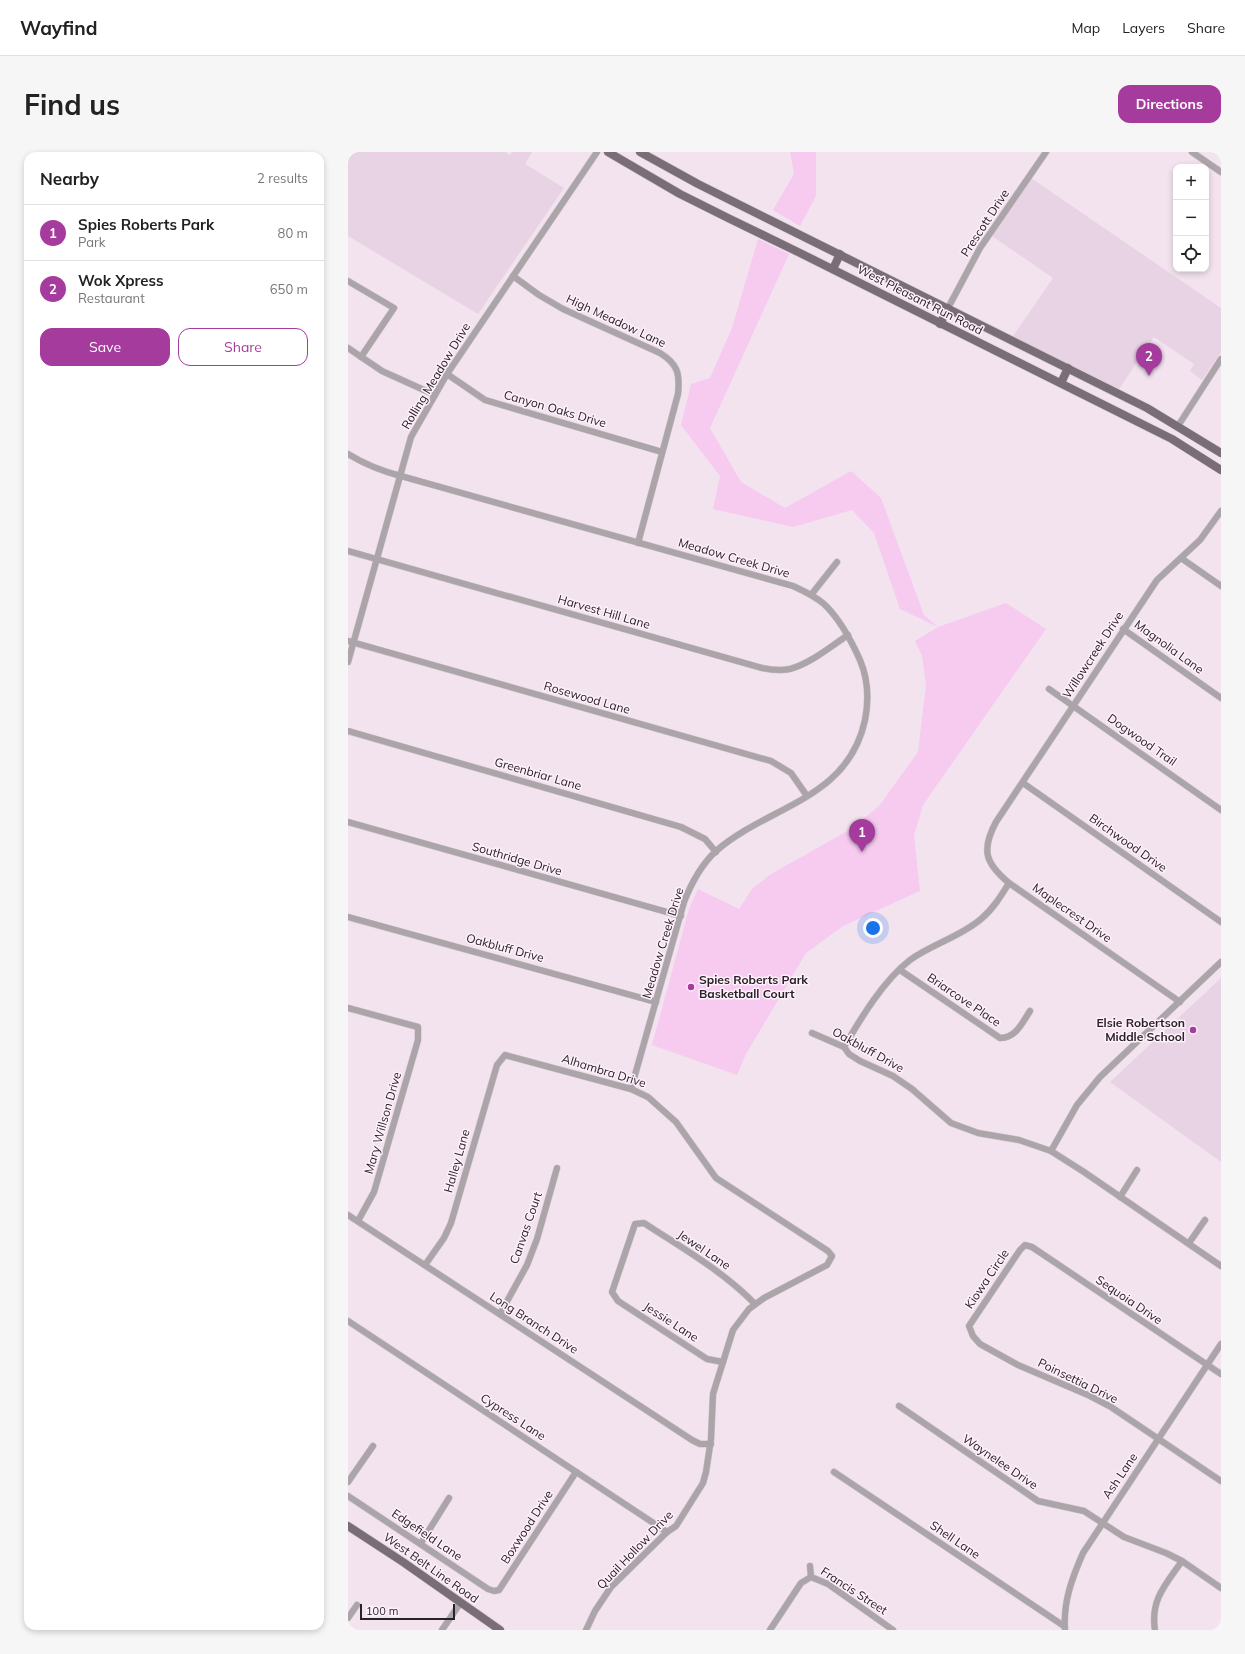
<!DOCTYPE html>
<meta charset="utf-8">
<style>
body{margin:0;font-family:Mulish,sans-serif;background:#f6f6f6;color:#222}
.controls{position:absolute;right:12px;top:12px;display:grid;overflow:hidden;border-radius:8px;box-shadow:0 2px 6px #0003}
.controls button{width:36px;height:36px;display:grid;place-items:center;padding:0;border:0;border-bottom:1px solid #e0e0e0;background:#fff;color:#222;font:20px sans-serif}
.scale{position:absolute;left:12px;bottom:10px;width:95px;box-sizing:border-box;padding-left:4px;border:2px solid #282327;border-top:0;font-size:11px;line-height:14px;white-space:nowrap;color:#282327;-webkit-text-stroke:3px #fff0fc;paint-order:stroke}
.you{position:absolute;left:525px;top:776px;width:14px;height:14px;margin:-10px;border:3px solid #fff;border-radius:50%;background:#1a73e8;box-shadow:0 0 0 6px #1a73e833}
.badge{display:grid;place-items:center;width:26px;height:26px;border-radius:50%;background:#a53b9c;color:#fff;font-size:13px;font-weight:700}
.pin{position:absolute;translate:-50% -33px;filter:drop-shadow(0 1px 2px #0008)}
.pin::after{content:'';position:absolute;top:21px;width:14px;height:12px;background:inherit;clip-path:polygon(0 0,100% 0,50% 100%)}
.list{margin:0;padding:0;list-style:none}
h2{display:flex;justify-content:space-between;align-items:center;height:52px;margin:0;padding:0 16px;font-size:17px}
h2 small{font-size:13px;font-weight:400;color:#767676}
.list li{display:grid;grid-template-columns:26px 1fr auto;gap:12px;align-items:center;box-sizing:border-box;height:56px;padding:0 16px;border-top:1px solid #e0e0e0}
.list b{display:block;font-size:15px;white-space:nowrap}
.list p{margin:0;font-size:13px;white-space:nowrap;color:#767676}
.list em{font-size:13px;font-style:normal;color:#767676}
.actions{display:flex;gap:8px;padding:12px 16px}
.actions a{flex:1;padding:9px 0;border:1px solid #a53b9c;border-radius:12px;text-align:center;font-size:14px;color:#a53b9c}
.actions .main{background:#a53b9c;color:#fff}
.icon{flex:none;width:22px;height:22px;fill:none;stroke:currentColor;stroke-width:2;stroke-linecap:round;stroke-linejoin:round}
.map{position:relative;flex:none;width:873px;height:1478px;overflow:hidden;border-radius:12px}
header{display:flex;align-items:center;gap:24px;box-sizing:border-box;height:56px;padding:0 20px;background:#fff;border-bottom:1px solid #e0e0e0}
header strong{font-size:19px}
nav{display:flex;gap:22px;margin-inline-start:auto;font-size:14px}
.intro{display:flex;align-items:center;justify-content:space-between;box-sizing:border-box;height:96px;padding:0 24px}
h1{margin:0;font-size:28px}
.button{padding:10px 18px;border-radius:12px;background:#a53b9c;color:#fff;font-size:14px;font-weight:700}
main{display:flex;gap:24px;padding:0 24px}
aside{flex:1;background:#fff;border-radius:12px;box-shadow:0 2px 6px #0003}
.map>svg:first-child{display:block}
.built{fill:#e8d3e4}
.green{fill:#f7caf0}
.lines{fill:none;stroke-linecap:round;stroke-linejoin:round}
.minor-casing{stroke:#cec0cb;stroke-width:7}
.major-casing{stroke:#cec0cb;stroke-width:9}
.minor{stroke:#aba5aa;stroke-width:6}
.major{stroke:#796e77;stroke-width:8}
.poi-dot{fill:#a53b9c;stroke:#fff0fc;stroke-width:1.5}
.labels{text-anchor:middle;stroke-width:3;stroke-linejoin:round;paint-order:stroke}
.street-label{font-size:12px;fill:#282327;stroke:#fff0fc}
.poi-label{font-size:12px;font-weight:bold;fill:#282327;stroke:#fff0fc;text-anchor:start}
</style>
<header>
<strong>Wayfind</strong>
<nav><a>Map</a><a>Layers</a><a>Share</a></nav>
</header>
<div class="intro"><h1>Find us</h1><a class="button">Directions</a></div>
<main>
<aside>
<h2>Nearby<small>2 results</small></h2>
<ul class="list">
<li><span class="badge">1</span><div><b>Spies Roberts Park</b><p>Park</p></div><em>80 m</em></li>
<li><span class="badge">2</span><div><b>Wok Xpress</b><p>Restaurant</p></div><em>650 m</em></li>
</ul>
<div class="actions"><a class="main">Save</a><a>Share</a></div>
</aside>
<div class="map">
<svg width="873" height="1478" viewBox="0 0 873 1478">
<rect width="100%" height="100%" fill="#f2e3ef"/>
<!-- built -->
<g class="built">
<path d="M 0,0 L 157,0 L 162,3 L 164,0 L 184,0 L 177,12 L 216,36 L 130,162 L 0,84 Z"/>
<path d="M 683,26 L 873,156 L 873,200 L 854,228 L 842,219 L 846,212 L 806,185 L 771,237 L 665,184 L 705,126 L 644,84 Z"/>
<path d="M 873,826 L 873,1010 L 762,930 Z"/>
</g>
<!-- green -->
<g class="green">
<path d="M 442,0 L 468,0 L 468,44 L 452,74 L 425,58 L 446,22 Z"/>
<path d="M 410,87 L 441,102 L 362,276 L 393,330 L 437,356 L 503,319 L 533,346 L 576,463 L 590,475 L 658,451 L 698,477 L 575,653 L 566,684 L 572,739 L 495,774 L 458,801 L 398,902 L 389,923 L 304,893 L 341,757 L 350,737 L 391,757 L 404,737 L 423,722 L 503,677 L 531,654 L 570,600 L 578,533 L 574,504 L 567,489 L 590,475 L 552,457 L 526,381 L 504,358 L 445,375 L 365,357 L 372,324 L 333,273 L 343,232 L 362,226 L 384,176 Z"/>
</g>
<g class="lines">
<!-- minor casing -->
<g class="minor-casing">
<g id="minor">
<path d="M 844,0 L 873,20"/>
<path d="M 165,124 L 191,143 L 215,157 L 312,201 C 330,212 332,222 330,242 L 290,391"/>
<path d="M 0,129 L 46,156 L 13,205"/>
<path d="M 600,156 L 632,96 L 698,0"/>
<path d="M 0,196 L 34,219 L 87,243"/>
<path d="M 99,222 L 137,248 L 314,300"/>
<path d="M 830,274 L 873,207"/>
<path d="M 0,302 C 18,313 33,319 53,324 L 445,434 C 456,439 467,444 476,452 C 492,467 503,488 512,508 C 520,527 521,548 517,568 C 500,648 421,653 368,699 C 353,713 343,732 336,750 L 283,937"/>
<path d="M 0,399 L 414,516 C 423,518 432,519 442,517 C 463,511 482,495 500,483"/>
<path d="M 833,406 L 873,434"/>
<path d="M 463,443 L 489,410"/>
<path d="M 775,477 L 873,546"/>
<path d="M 0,489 L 423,609 L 443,621 L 459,644"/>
<path d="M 0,510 L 63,285 L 99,222 L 249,0"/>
<path d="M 701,537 L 873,658"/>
<path d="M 0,579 L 333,675 L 357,687 L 368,700"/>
<path d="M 675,631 L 873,770"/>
<path d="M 0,670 L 333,764"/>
<path d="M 0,765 L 308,850"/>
<path d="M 552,818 L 652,886 C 668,886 674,871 682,859"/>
<path d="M 832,850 L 661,731 C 637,711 633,698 648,670 L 809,428 L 852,388 L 873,359"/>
<path d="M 0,856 L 70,875 L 70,888 L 26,1040 L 10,1069"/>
<path d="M 464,881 L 496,895 L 501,902 L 512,909 L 545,924 L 564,937 L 603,971 L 630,981 L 671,988 L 703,999 L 736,1020 L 873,1114"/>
<path d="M 496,895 C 513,866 535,829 562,808 C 584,792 612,785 633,767 C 645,757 653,744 661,731"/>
<path d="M 703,999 L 729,953 L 752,925 L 873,810"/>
<path d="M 772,1045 L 789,1018"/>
<path d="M 0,1063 L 344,1288 L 352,1292 L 363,1292"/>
<path d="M 841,1091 L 857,1068"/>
<path d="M 77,1113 L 96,1086 L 103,1071 L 149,913 L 157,903 L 283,937 L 300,945 L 328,970 L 368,1026 L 480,1099 L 484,1104 L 479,1113 L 416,1146 L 401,1157 L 385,1178 L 365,1242 L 363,1287 L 358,1320 L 355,1331 L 328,1374 L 319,1380 L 263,1435 L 247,1459 L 238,1478"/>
<path d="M 152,1162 L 179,1113 L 189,1087 L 209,1016"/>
<path d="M 0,1169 L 319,1380"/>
<path d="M 375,1210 L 359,1207 L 270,1149 L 264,1140 L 287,1072 L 296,1071 C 334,1096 375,1119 407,1152"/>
<path d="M 873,1222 L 684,1095 L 677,1093 L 672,1098 L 621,1174 L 625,1184 L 632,1192 L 670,1213 L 740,1243 L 763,1255 L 873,1329"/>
<path d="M 551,1254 L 690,1349 L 736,1359 L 776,1385 L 818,1401 L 834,1409 L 873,1436"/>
<path d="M 486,1320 L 716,1474"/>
<path d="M 0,1330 L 25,1294"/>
<path d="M 0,1344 L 140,1437 L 146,1439 L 151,1438 L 228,1320"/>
<path d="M 73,1391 L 101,1346"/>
<path d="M 462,1414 L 463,1425 L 480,1432 L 545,1478"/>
<path d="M 0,1466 L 9,1453"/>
<path d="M 94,1478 L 113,1450"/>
<path d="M 422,1478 L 453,1431 L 463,1425"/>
<path d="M 717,1478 C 715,1450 724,1426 735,1401 L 873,1192"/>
<path d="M 807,1478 C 802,1448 818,1432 834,1409"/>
</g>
</g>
<!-- major casing -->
<g class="major-casing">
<g id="major">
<path d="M 260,0 L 332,42 L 380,66 L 450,100 L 824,287 L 873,318"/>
<path d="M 292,0 L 350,32 L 799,256 L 873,301"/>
<path d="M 485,117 L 492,102"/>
<path d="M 592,172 L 600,156"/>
<path d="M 713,231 L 720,216"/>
<path d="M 0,1374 L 55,1410 L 152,1478"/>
</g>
</g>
<!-- minor -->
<use href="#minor" class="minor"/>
<!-- major -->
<use href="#major" class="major"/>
</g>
<!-- markers -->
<g class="poi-dot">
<circle cx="343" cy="835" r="4"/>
<circle cx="845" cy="878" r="4"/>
</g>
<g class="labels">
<!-- street labels -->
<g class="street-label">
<text transform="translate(637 71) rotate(-57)" y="4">Prescott Drive</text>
<text transform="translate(572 148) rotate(27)" y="4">West Pleasant Run Road</text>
<text transform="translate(268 169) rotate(25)" y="4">High Meadow Lane</text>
<text transform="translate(88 224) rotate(-59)" y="4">Rolling Meadow Drive</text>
<text transform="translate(207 257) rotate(16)" y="4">Canyon Oaks Drive</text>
<text transform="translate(386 406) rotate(16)" y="4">Meadow Creek Drive</text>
<text transform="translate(256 460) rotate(16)" y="4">Harvest Hill Lane</text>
<text transform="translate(821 495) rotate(36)" y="4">Magnolia Lane</text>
<text transform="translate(745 503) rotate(-57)" y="4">Willowcreek Drive</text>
<text transform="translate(239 546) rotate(16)" y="4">Rosewood Lane</text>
<text transform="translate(794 588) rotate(35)" y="4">Dogwood Trail</text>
<text transform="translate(190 622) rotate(16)" y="4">Greenbriar Lane</text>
<text transform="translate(780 691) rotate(35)" y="4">Birchwood Drive</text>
<text transform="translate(169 707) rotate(16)" y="4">Southridge Drive</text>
<text transform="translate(724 761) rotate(35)" y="4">Maplecrest Drive</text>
<text transform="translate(315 791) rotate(-73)" y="4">Meadow Creek Drive</text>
<text transform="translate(157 796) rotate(15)" y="4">Oakbluff Drive</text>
<text transform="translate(616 848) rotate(34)" y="4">Briarcove Place</text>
<text transform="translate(520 898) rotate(29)" y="4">Oakbluff Drive</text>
<text transform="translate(256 919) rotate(17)" y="4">Alhambra Drive</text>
<text transform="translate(35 971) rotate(-74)" y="4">Mary Willson Drive</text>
<text transform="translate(109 1009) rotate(-74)" y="4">Halley Lane</text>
<text transform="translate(178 1076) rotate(-71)" y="4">Canvas Court</text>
<text transform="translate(356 1098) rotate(34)" y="4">Jewel Lane</text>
<text transform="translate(639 1127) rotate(-56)" y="4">Kiowa Circle</text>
<text transform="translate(781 1148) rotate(34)" y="4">Sequoia Drive</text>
<text transform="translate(323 1170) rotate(33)" y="4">Jessie Lane</text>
<text transform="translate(186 1171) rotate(33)" y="4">Long Branch Drive</text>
<text transform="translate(730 1229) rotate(26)" y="4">Poinsettia Drive</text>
<text transform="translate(165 1265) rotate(33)" y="4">Cypress Lane</text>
<text transform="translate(652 1310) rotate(34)" y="4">Waynelee Drive</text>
<text transform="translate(772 1324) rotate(-56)" y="4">Ash Lane</text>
<text transform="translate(179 1375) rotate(-57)" y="4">Boxwood Drive</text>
<text transform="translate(79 1383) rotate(34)" y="4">Edgefield Lane</text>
<text transform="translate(607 1388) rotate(34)" y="4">Shell Lane</text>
<text transform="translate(287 1398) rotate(-46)" y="4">Quail Hollow Drive</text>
<text transform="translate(83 1416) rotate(35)" y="4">West Belt Line Road</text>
<text transform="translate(506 1439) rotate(33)" y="4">Francis Street</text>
</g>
<!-- poi labels -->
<g class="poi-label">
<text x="351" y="832">Spies Roberts Park<tspan x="351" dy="14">Basketball Court</tspan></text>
<text x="837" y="875" text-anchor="end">Elsie Robertson<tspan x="837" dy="14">Middle School</tspan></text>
</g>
</g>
</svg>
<div class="controls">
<button>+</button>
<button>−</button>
<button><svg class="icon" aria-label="locate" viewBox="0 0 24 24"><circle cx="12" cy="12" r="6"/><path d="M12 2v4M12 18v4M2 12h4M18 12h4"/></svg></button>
</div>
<div class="scale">100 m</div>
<div class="you"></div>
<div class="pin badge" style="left:514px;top:700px">1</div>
<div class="pin badge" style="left:801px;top:224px">2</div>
</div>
</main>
